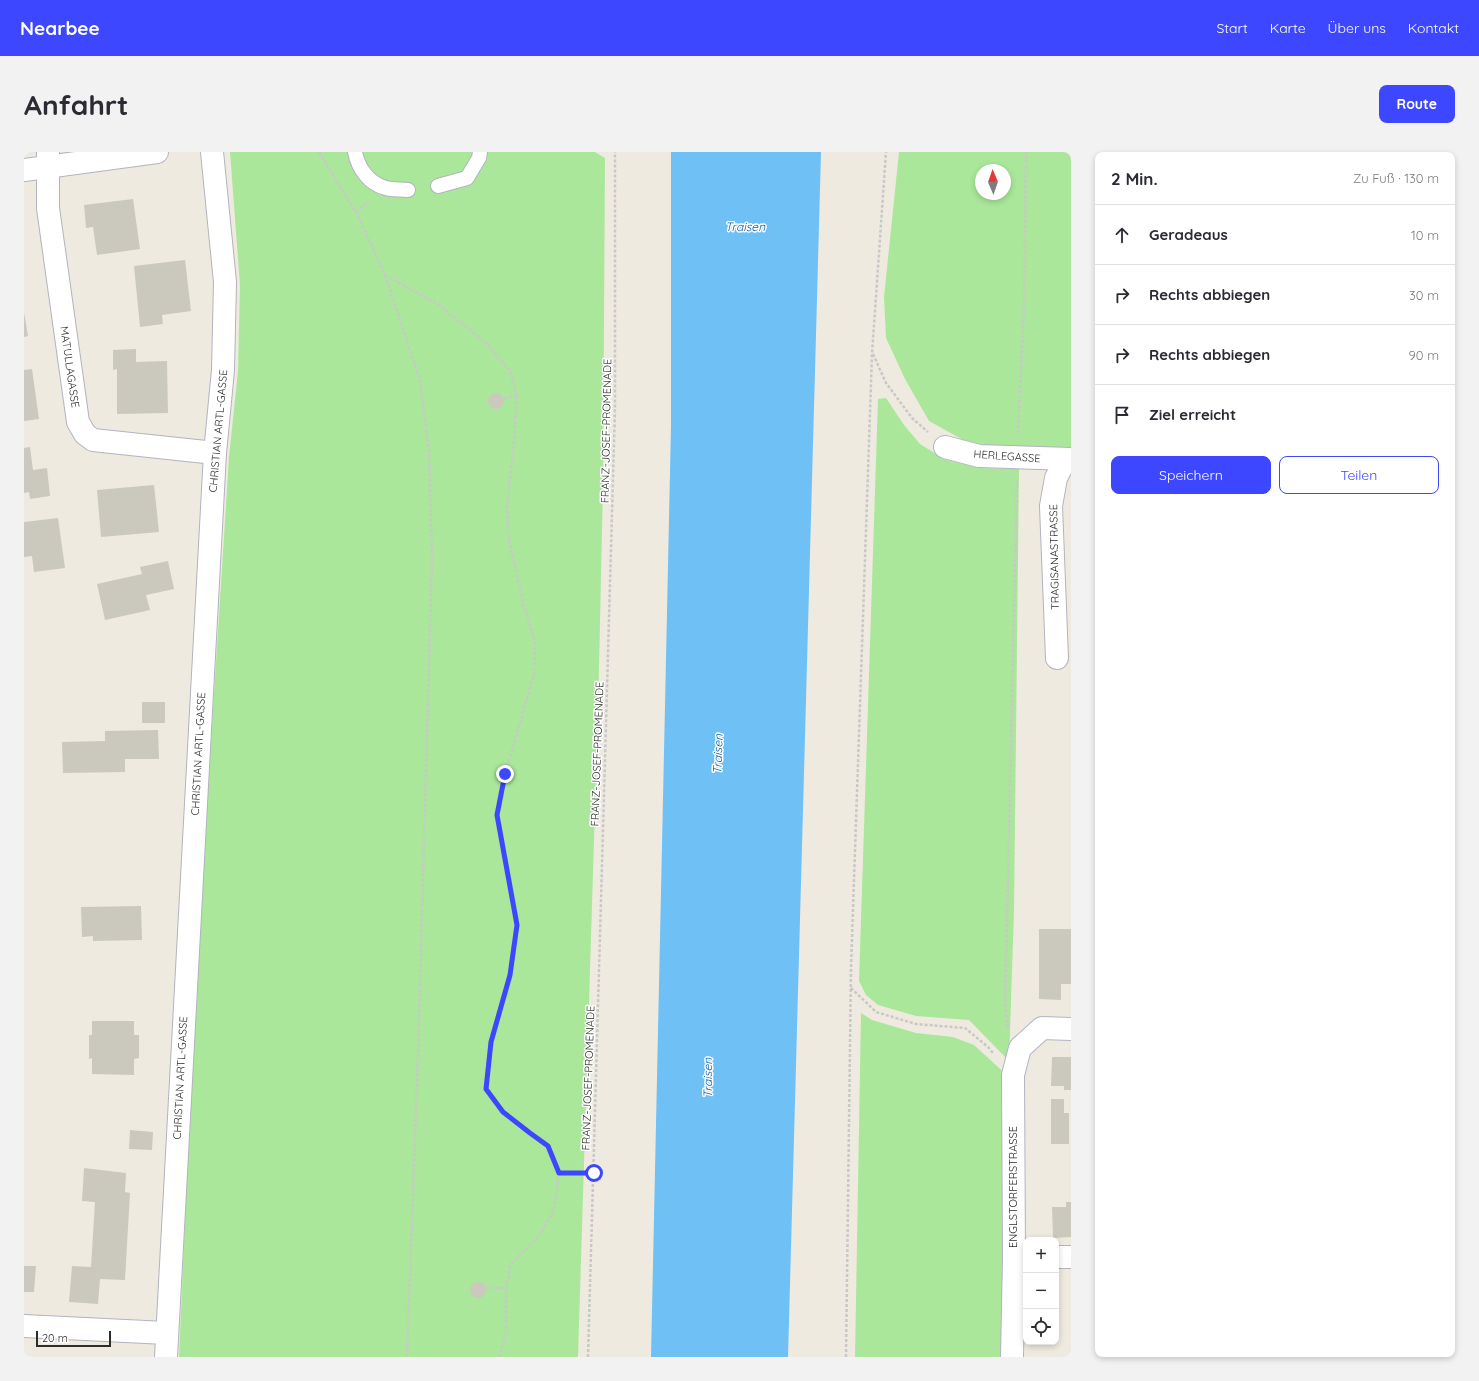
<!DOCTYPE html>
<html lang="de">
<meta charset="utf-8">
<style>
body{margin:0;font-family:Quicksand,sans-serif;background:#f2f2f3;color:#2b2b33}
.controls{position:absolute;right:12px;bottom:12px;display:grid;overflow:hidden;border-radius:8px;box-shadow:0 2px 6px #0003}
.controls button{width:36px;height:36px;display:grid;place-items:center;padding:0;border:0;border-bottom:1px solid #e1e1e2;background:#fff;color:#2b2b33;font:20px sans-serif}
.compass{position:absolute;left:951px;top:12px;width:36px;height:36px;border-radius:50%;background:#fff;box-shadow:0 2px 6px #0003;rotate:358deg}
.scale{position:absolute;left:12px;bottom:10px;width:75px;box-sizing:border-box;padding-left:4px;border:2px solid #2d2d2d;border-top:0;font-size:11px;line-height:14px;white-space:nowrap;color:#2d2d2d;-webkit-text-stroke:3px #fff;paint-order:stroke}
.stop{position:absolute;width:12px;height:12px;margin:-9px;border:3px solid #3c47ff;border-radius:50%;background:#fff}
.stop.end{background:#3c47ff;border-color:#fff;box-shadow:0 1px 4px #0008}
.list{margin:0;padding:0;list-style:none}
h2{display:flex;justify-content:space-between;align-items:center;height:52px;margin:0;padding:0 16px;font-size:17px}
h2 small{font-size:13px;font-weight:400;color:#7c7c81}
.list li{display:grid;grid-template-columns:26px 1fr auto;gap:12px;align-items:center;box-sizing:border-box;height:60px;padding:0 16px;border-top:1px solid #e1e1e2}
.list b{display:block;font-size:15px;white-space:nowrap}
.list em{font-size:13px;font-style:normal;color:#7c7c81}
.actions{display:flex;gap:8px;padding:12px 16px}
.actions a{flex:1;padding:9px 0;border:1px solid #3c47ff;border-radius:8px;text-align:center;font-size:14px;color:#3c47ff}
.actions .main{background:#3c47ff;color:#fff}
.icon{flex:none;width:22px;height:22px;fill:none;stroke:currentColor;stroke-width:2;stroke-linecap:round;stroke-linejoin:round}
.map{position:relative;flex:none;width:1047px;height:1205px;overflow:hidden;border-radius:8px}
header{display:flex;align-items:center;gap:24px;box-sizing:border-box;height:56px;padding:0 20px;background:#3c47ff;color:#fff}
header strong{font-size:19px}
nav{display:flex;gap:22px;margin-inline-start:auto;font-size:14px}
.intro{display:flex;align-items:center;justify-content:space-between;box-sizing:border-box;height:96px;padding:0 24px}
h1{margin:0;font-size:28px}
.button{padding:10px 18px;border-radius:8px;background:#3c47ff;color:#fff;font-size:14px;font-weight:700}
main{display:flex;gap:24px;padding:0 24px}
aside{flex:1;background:#fff;border-radius:8px;box-shadow:0 2px 6px #0003}
.map>svg:first-child{display:block}
.green{fill:#aae79a;fill-rule:evenodd}
.water{fill:#6ec0f5}
.building{fill:#cbc8bd}
.lines{fill:none;stroke-linecap:round;stroke-linejoin:round}
.service-casing{stroke:#b3b3c1;stroke-width:16}
.minor-casing{stroke:#b3b3c1;stroke-width:24}
.path{stroke:#c8c8c8;stroke-width:2.5;stroke-dasharray:3 2;stroke-linecap:butt}
.service{stroke:#fff;stroke-width:14}
.minor{stroke:#fff;stroke-width:22}
.route{stroke:#3c47ff;stroke-width:5}
.labels{text-anchor:middle;stroke-width:3;stroke-linejoin:round;paint-order:stroke}
.street-label{font-size:11px;fill:#2d2d2d;stroke:#fff}
.water-label{font-size:12px;font-style:italic;fill:#075ba7;stroke:#fff}
</style>
<header>
<strong>Nearbee</strong>
<nav><a>Start</a><a>Karte</a><a>Über uns</a><a>Kontakt</a></nav>
</header>
<div class="intro"><h1>Anfahrt</h1><a class="button">Route</a></div>
<main>
<div class="map">
<svg width="1047" height="1205" viewBox="0 0 1047 1205">
<rect width="100%" height="100%" fill="#efeadf"/>
<!-- green -->
<g class="green">
<path d="M 206,0 L 571,0 L 581,6 L 579,334 L 574,560 L 554,1205 L 155,1205 L 170,859 L 205,305 L 214,219 L 216,133 Z"/>
<path d="M 875,0 L 1047,0 L 1047,300 L 996,300 L 941,289 L 905,269 L 881,227 L 862,186 L 860,145 ZM 957,18 L 981,18 L 981,42 L 957,42 Z"/>
<path d="M 862,246 L 880,273 L 896,292 L 920,307 L 955,316 L 995,317 L 990,759 L 985,909 L 945,868 L 892,864 L 854,853 L 842,843 L 835,829 L 854,247 Z"/>
<path d="M 837,861 L 848,868 L 892,881 L 929,885 L 950,893 L 985,925 L 977,1205 L 831,1205 Z"/>
</g>
<!-- water -->
<path class="water" d="M 647,0 L 797,0 L 764,1205 L 627,1205 L 647,274 Z"/>
<!-- building -->
<g class="building">
<path d="M 109,47 L 116,97 L 73,103 L 69,75 L 62,76 L 60,53 Z"/>
<path d="M 161,108 L 167,159 L 138,163 L 139,172 L 116,175 L 110,114 Z"/>
<path d="M 0,160 L 4,184 L 0,185 Z"/>
<path d="M 112,197 L 112,210 L 143,209 L 144,261 L 93,262 L 93,217 L 89,218 L 89,198 Z"/>
<path d="M 8,217 L 15,267 L 0,269 L 0,218 Z"/>
<circle cx="472" cy="249" r="8"/>
<path d="M 6,295 L 9,318 L 23,316 L 26,344 L 6,347 L 5,340 L 0,341 L 0,296 Z"/>
<path d="M 130,333 L 135,380 L 77,385 L 73,338 Z"/>
<path d="M 34,366 L 41,416 L 10,420 L 8,404 L 0,405 L 0,370 Z"/>
<path d="M 144,409 L 150,437 L 122,443 L 126,458 L 81,468 L 73,432 L 118,422 L 116,415 Z"/>
<rect x="118" y="550" width="23" height="21"/>
<path d="M 134,578 L 135,607 L 101,607 L 101,620 L 39,621 L 38,590 L 81,589 L 81,579 Z"/>
<path d="M 117,754 L 118,788 L 69,789 L 69,784 L 58,785 L 57,755 Z"/>
<path d="M 1015,777 L 1047,777 L 1047,832 L 1037,832 L 1037,848 L 1015,847 Z"/>
<path d="M 68,869 L 110,869 L 110,883 L 115,883 L 115,906 L 110,907 L 110,923 L 68,922 L 68,906 L 65,907 L 65,883 L 68,883 Z"/>
<path d="M 1028,905 L 1047,905 L 1047,938 L 1040,938 L 1040,934 L 1027,934 Z"/>
<path d="M 1027,947 L 1040,947 L 1040,961 L 1045,961 L 1045,992 L 1027,992 Z"/>
<path d="M 106,978 L 129,980 L 128,998 L 105,997 Z"/>
<path d="M 60,1016 L 102,1021 L 101,1040 L 106,1041 L 101,1128 L 76,1127 L 74,1152 L 45,1150 L 48,1114 L 67,1115 L 71,1050 L 58,1049 Z"/>
<path d="M 1042,1050 L 1047,1050 L 1047,1085 L 1029,1086 L 1028,1055 L 1042,1055 Z"/>
<path d="M 0,1114 L 12,1114 L 10,1140 L 0,1140 Z"/>
<circle cx="454" cy="1138" r="8"/>
</g>
<g class="lines">
<!-- service casing -->
<g class="service-casing">
<g id="service">
<path d="M 331,0 C 334,16 345,32 362,36 C 369,38 377,37 384,38"/>
<path d="M 414,34 L 443,26 L 455,6 L 456,0"/>
</g>
</g>
<!-- minor casing -->
<g class="minor-casing">
<g id="minor">
<path d="M 24,0 L 24,56 L 54,270 L 61,282 L 69,288 L 191,301"/>
<path d="M 0,18 L 133,0"/>
<path d="M 921,295 L 955,304 L 1047,307"/>
<path d="M 1033,506 L 1027,354 L 1032,326 L 1042,307"/>
<path d="M 1032,1105 L 1047,1105"/>
<path d="M 0,1174 L 142,1181"/>
<path d="M 142,1205 L 191,301 L 199,218 L 201,130 L 188,0"/>
<path d="M 988,1205 L 990,1106 L 989,923 L 996,896 L 1018,876 L 1047,877"/>
</g>
</g>
<!-- path -->
<g class="path">
<path d="M 295,0 L 332,60 L 361,123 L 396,228 L 405,300 L 408,406 L 394,903 L 383,1205"/>
<path d="M 332,60 L 344,50"/>
<path d="M 361,123 L 415,153 L 462,191 L 486,219 L 493,243 L 490,290 L 483,355 L 485,388 L 500,454 L 511,490 L 510,523 L 481,622 L 473,663 L 482,719 L 493,773 L 486,823 L 467,890 L 462,937 L 479,960 L 506,981 L 524,994 L 535,1021 L 530,1058 L 515,1084 L 487,1112 L 482,1136 L 482,1183 L 475,1205"/>
<path d="M 849,202 L 862,231 L 888,266 L 904,280"/>
<path d="M 480,247 L 493,243"/>
<path d="M 994,281 L 1000,153 L 1002,0"/>
<path d="M 827,836 L 852,860 L 892,872 L 941,876 L 964,895 L 969,901"/>
<path d="M 984,875 L 981,855 L 993,328"/>
<path d="M 535,1021 L 570,1021"/>
<path d="M 462,1136 L 482,1136"/>
<path d="M 564,1205 L 591,256 L 591,0"/>
<path d="M 822,1205 L 827,816 L 848,202 L 862,0"/>
</g>
<!-- service -->
<use href="#service" class="service"/>
<!-- minor -->
<use href="#minor" class="minor"/>
</g>
<g class="lines">
<!-- route -->
<path class="route" d="M 481,622 L 473,663 L 493,773 L 486,823 L 467,890 L 462,937 L 479,960 L 506,981 L 524,994 L 535,1021 L 570,1021"/>
</g>
<g class="labels">
<!-- street labels -->
<g class="street-label">
<text transform="translate(46 215) rotate(82)" y="4">MATULLAGASSE</text>
<text transform="translate(194 279) rotate(-85)" y="4">CHRISTIAN ARTL-GASSE</text>
<text transform="translate(582 279) rotate(-89)" y="4">FRANZ-JOSEF-PROMENADE</text>
<text transform="translate(983 304) rotate(4)" y="4">HERLEGASSE</text>
<text transform="translate(1030 405) rotate(-91)" y="4">TRAGISANASTRASSE</text>
<text transform="translate(174 602) rotate(-87)" y="4">CHRISTIAN ARTL-GASSE</text>
<text transform="translate(573 602) rotate(-88)" y="4">FRANZ-JOSEF-PROMENADE</text>
<text transform="translate(156 926) rotate(-87)" y="4">CHRISTIAN ARTL-GASSE</text>
<text transform="translate(564 926) rotate(-88)" y="4">FRANZ-JOSEF-PROMENADE</text>
<text transform="translate(989 1035) rotate(-90)" y="4">ENGLSTORFERSTRASSE</text>
</g>
<!-- water labels -->
<g class="water-label">
<text x="721" y="79">Traisen</text>
<text transform="translate(694 602) rotate(-88)" y="4">Traisen</text>
<text transform="translate(684 926) rotate(-90)" y="4">Traisen</text>
</g>
</g>
</svg>
<div class="controls">
<button>+</button>
<button>−</button>
<button><svg class="icon" aria-label="locate" viewBox="0 0 24 24"><circle cx="12" cy="12" r="6"/><path d="M12 2v4M12 18v4M2 12h4M18 12h4"/></svg></button>
</div>
<svg class="compass" viewBox="-18 -18 36 36"><path d="M0-13l5 13h-10z" fill="#e53935"/><path d="M0 13l5-13h-10z" fill="#7c7c81"/></svg>
<div class="scale">20 m</div>
<div class="stop" style="left:570px;top:1021px"></div>
<div class="stop end" style="left:481px;top:622px"></div>
</div>
<aside>
<h2>2 Min.<small>Zu Fuß · 130 m</small></h2>
<ul class="list">
<li><svg class="icon" aria-label="ahead" viewBox="0 0 24 24"><path d="M12 20V5M6 11l6-6 6 6"/></svg><div><b>Geradeaus</b></div><em>10 m</em></li>
<li><svg class="icon" aria-label="right" viewBox="0 0 24 24"><path d="M7 20v-9h11M14 6l5 5-5 5"/></svg><div><b>Rechts abbiegen</b></div><em>30 m</em></li>
<li><svg class="icon" aria-label="right" viewBox="0 0 24 24"><path d="M7 20v-9h11M14 6l5 5-5 5"/></svg><div><b>Rechts abbiegen</b></div><em>90 m</em></li>
<li><svg class="icon" aria-label="arrive" viewBox="0 0 24 24"><path d="M6 21V4h12l-3 4 3 4H6"/></svg><div><b>Ziel erreicht</b></div></li>
</ul>
<div class="actions"><a class="main">Speichern</a><a>Teilen</a></div>
</aside>
</main>
